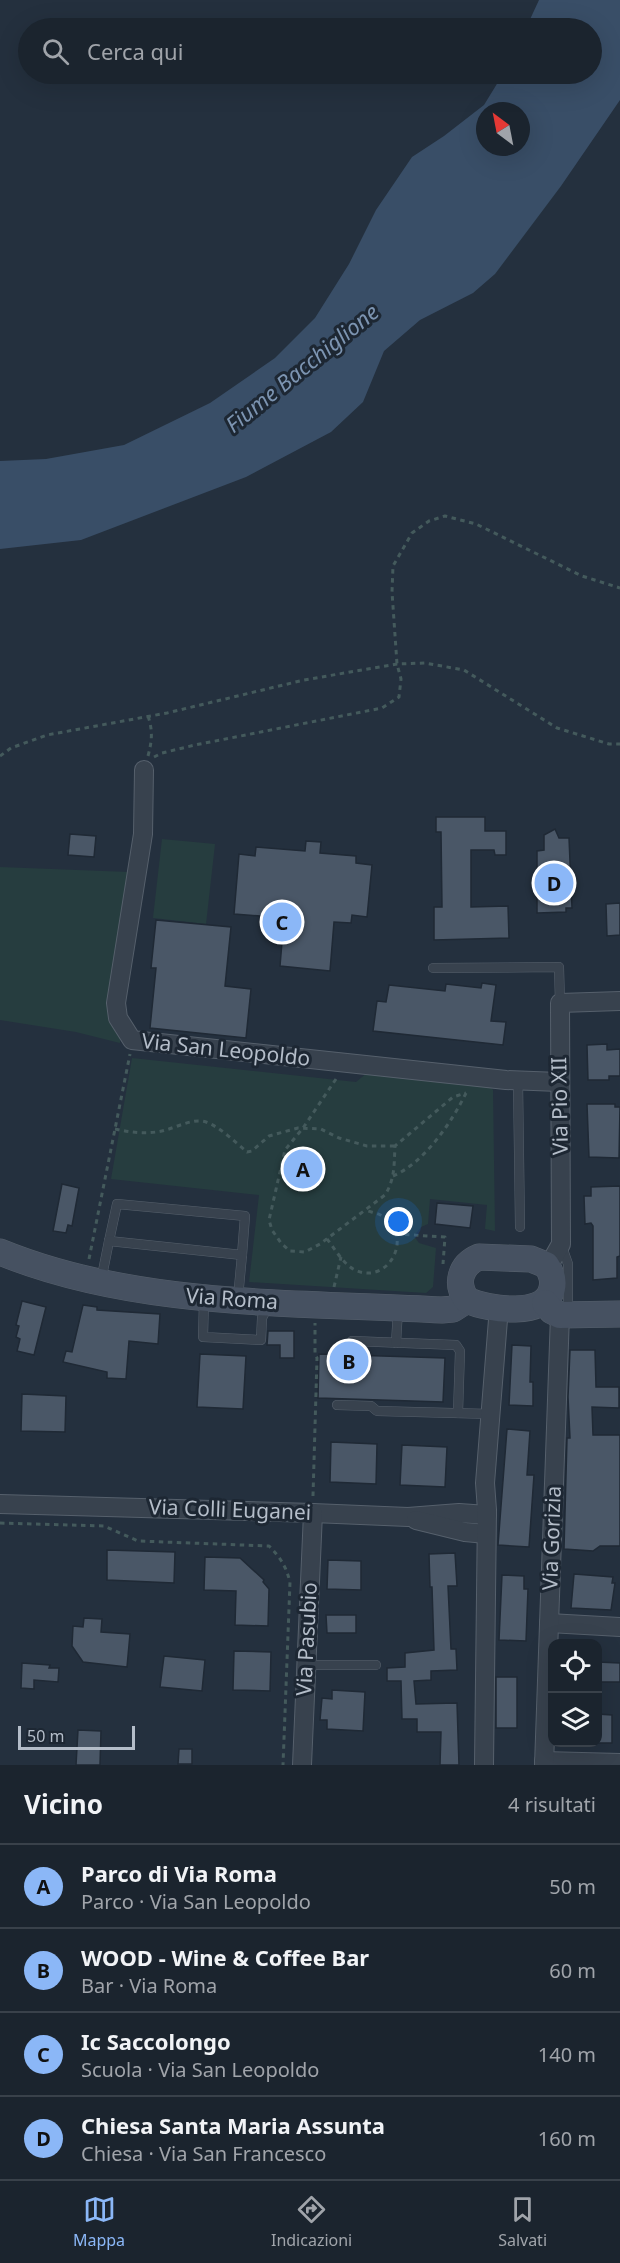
<!DOCTYPE html>
<html lang="it">
<meta charset="utf-8">
<style>
body{margin:0;font-family:"Noto Sans",sans-serif;background:#28303a;color:#f1f3f6}
.controls{position:absolute;right:18px;bottom:18px;display:grid;overflow:hidden;border-radius:12px;box-shadow:0 6px 24px #0002}
.controls button{width:54px;height:54px;display:grid;place-items:center;padding:0;border:0;border-bottom:2px solid #39414a;background:#1b242e;color:#f1f3f6;font:30px sans-serif}
.compass{position:absolute;left:476px;top:102px;width:54px;height:54px;border-radius:50%;background:#1b242e;box-shadow:0 6px 24px #0002;rotate:328deg}
.scale{position:absolute;left:18px;bottom:15px;width:117px;box-sizing:border-box;padding-left:6px;border:3px solid #b4bdc9;border-top:0;font-size:16px;line-height:21px;white-space:nowrap;color:#b4bdc9;-webkit-text-stroke:4px #1d2733;paint-order:stroke}
.you{position:absolute;left:399px;top:1222px;width:21px;height:21px;margin:-15px;border:4px solid #fff;border-radius:50%;background:#1a73e8;box-shadow:0 0 0 9px #1a73e833}
.badge{display:grid;place-items:center;width:39px;height:39px;border-radius:50%;background:#8bb7f7;color:#111;font-size:20px;font-weight:700}
.pin{position:absolute;translate:-50% -50%;border:3px solid #fff;box-shadow:0 2px 6px #0006}
.list{margin:0;padding:0;list-style:none}
h2{display:flex;justify-content:space-between;align-items:center;height:78px;margin:0;padding:0 24px;font-size:26px}
h2 small{font-size:20px;font-weight:400;color:#a0a4aa}
.list li{display:grid;grid-template-columns:39px 1fr auto;gap:18px;align-items:center;box-sizing:border-box;height:84px;padding:0 24px;border-top:2px solid #39414a}
.list b{display:block;font-size:22px;white-space:nowrap}
.list p{margin:0;font-size:20px;white-space:nowrap;color:#a0a4aa}
.list em{font-size:20px;font-style:normal;color:#a0a4aa}
.icon{flex:none;width:33px;height:33px;fill:none;stroke:currentColor;stroke-width:2;stroke-linecap:round;stroke-linejoin:round}
.map{position:relative;flex:none;width:620px;height:1765px;overflow:hidden}
.search{position:absolute;background:#1b242e;box-shadow:0 6px 24px #0002;left:18px;right:18px;top:18px;height:66px;display:flex;align-items:center;gap:15px;box-sizing:border-box;padding:0 21px;border-radius:33px;color:#a0a4aa;font-size:22px}
.sheet{height:414px;background:#1b242e}
nav{display:flex;justify-content:space-around;align-items:center;box-sizing:border-box;height:84px;border-top:2px solid #39414a;background:#1b242e;font-size:16px;color:#a0a4aa}
nav a{display:grid;justify-items:center;gap:3px}
nav .on{color:#8bb7f7}
.map>svg:first-child{display:block}
.green{fill:#263d3f}
.water{fill:#394e67;fill-rule:evenodd}
.building{fill:#4a5767;stroke:#1f2935;stroke-width:1.5}
.lines{fill:none;stroke-linecap:round;stroke-linejoin:round}
.lane-casing{stroke:#56606c;stroke-width:10}
.street-casing{stroke:#56606c;stroke-width:20}
.secondary-casing{stroke:#56606c;stroke-width:27}
.path{stroke:#445a5c;stroke-width:3;stroke-dasharray:4.5 4.5;stroke-linecap:butt}
.lane{stroke:#38424e;stroke-width:9}
.street{stroke:#38424e;stroke-width:18}
.secondary{stroke:#465161;stroke-width:26}
.labels{text-anchor:middle;stroke-width:6;stroke-linejoin:round;paint-order:stroke}
.street-label{font-size:21px;fill:#b4bdc9;stroke:#1d2733}
.water-label{font-size:22px;font-style:italic;fill:#7c94b1;stroke:#1d2733}
</style>
<div class="map">
<svg width="620" height="1765" viewBox="0 0 620 1765">
<rect width="100%" height="100%" fill="#24303e"/>
<!-- green -->
<g class="green">
<path d="M 162,839 L 215,844 L 206,924 L 153,918 Z"/>
<path d="M 0,867 L 129,872 L 120,1043 L 76,1032 L 0,1020 Z"/>
<path d="M 132,1058 L 356,1082 L 367,1073 L 490,1086 L 493,1090 L 495,1231 L 485,1229 L 487,1205 L 430,1199 L 428,1224 L 421,1227 L 414,1236 L 419,1243 L 436,1248 L 433,1287 L 426,1293 L 249,1282 L 259,1195 L 111,1179 Z"/>
</g>
<!-- water -->
<path class="water" d="M 539,0 L 620,0 L 620,100 L 561,186 L 495,274 L 473,293 L 420,320 L 384,351 L 363,402 L 331,432 L 246,477 L 81,540 L 0,549 L 0,461 L 46,459 L 124,445 L 210,403 L 275,358 L 315,318 L 349,264 L 376,210 L 412,157 L 444,136 L 484,105 L 503,74 L 592,74 L 592,28 L 526,28 ZM 485,111 L 521,111 L 521,147 L 485,147 Z"/>
<!-- building -->
<g class="building">
<path d="M 436,817 L 485,817 L 485,831 L 506,831 L 506,855 L 495,855 L 494,850 L 471,850 L 471,907 L 508,906 L 509,938 L 434,940 L 434,907 L 442,907 L 441,832 L 436,832 Z"/>
<path d="M 555,829 L 559,838 L 569,838 L 572,908 L 566,908 L 566,912 L 537,913 L 537,851 L 544,850 L 544,835 Z"/>
<path d="M 70,834 L 96,836 L 94,857 L 68,855 Z"/>
<path d="M 306,841 L 321,842 L 320,853 L 356,856 L 356,863 L 372,865 L 367,917 L 352,915 L 351,923 L 334,922 L 330,971 L 280,966 L 284,918 L 234,914 L 239,854 L 255,856 L 256,847 L 305,851 Z"/>
<path d="M 620,903 L 620,935 L 607,936 L 606,904 Z"/>
<path d="M 156,920 L 231,927 L 225,986 L 251,989 L 246,1038 L 150,1028 L 156,968 L 151,968 Z"/>
<path d="M 482,983 L 496,985 L 491,1021 L 506,1022 L 503,1045 L 373,1031 L 377,1001 L 386,1002 L 389,985 L 445,991 L 446,984 L 481,988 Z"/>
<path d="M 607,1044 L 607,1050 L 620,1049 L 620,1076 L 609,1076 L 609,1080 L 588,1080 L 587,1045 Z"/>
<path d="M 587,1104 L 615,1104 L 615,1107 L 620,1107 L 619,1158 L 589,1157 Z"/>
<path d="M 62,1184 L 79,1188 L 72,1226 L 68,1225 L 66,1233 L 53,1231 Z"/>
<path d="M 620,1186 L 620,1256 L 617,1257 L 617,1278 L 593,1280 L 593,1226 L 591,1223 L 585,1224 L 584,1196 L 591,1196 L 591,1187 Z"/>
<path d="M 437,1203 L 473,1206 L 470,1228 L 435,1224 Z"/>
<path d="M 22,1301 L 46,1307 L 34,1355 L 17,1351 L 20,1339 L 16,1337 L 19,1326 L 16,1325 Z"/>
<path d="M 83,1305 L 97,1307 L 97,1310 L 160,1314 L 158,1344 L 129,1341 L 126,1379 L 107,1378 L 107,1372 L 63,1362 L 66,1351 L 72,1352 Z"/>
<path d="M 268,1331 L 294,1331 L 294,1358 L 280,1358 L 280,1345 L 267,1345 Z"/>
<path d="M 512,1345 L 531,1346 L 530,1382 L 533,1382 L 533,1406 L 509,1405 Z"/>
<path d="M 570,1350 L 595,1350 L 596,1387 L 619,1387 L 619,1408 L 592,1407 L 593,1435 L 620,1435 L 620,1546 L 600,1546 L 593,1551 L 564,1549 L 567,1438 L 570,1438 L 568,1397 Z"/>
<path d="M 200,1354 L 246,1356 L 243,1409 L 197,1407 Z"/>
<path d="M 319,1354 L 445,1358 L 443,1402 L 318,1398 Z"/>
<path d="M 22,1394 L 66,1396 L 65,1432 L 21,1431 Z"/>
<path d="M 507,1429 L 530,1431 L 527,1475 L 534,1475 L 529,1547 L 498,1545 Z"/>
<path d="M 331,1442 L 377,1444 L 376,1484 L 330,1482 Z"/>
<path d="M 402,1445 L 447,1447 L 445,1487 L 400,1485 Z"/>
<path d="M 107,1550 L 175,1552 L 174,1583 L 107,1580 Z"/>
<path d="M 455,1553 L 457,1586 L 448,1586 L 451,1649 L 456,1649 L 457,1670 L 431,1671 L 431,1680 L 414,1681 L 416,1704 L 457,1703 L 459,1765 L 440,1765 L 441,1732 L 417,1732 L 417,1719 L 402,1719 L 401,1681 L 387,1681 L 387,1668 L 405,1667 L 405,1653 L 434,1650 L 432,1587 L 430,1587 L 429,1554 Z"/>
<path d="M 205,1557 L 240,1558 L 264,1580 L 263,1582 L 269,1589 L 268,1626 L 235,1625 L 236,1591 L 204,1590 Z"/>
<path d="M 328,1560 L 361,1561 L 361,1590 L 327,1589 Z"/>
<path d="M 574,1574 L 613,1577 L 612,1583 L 615,1583 L 611,1610 L 571,1608 Z"/>
<path d="M 502,1575 L 524,1576 L 524,1589 L 528,1589 L 526,1641 L 499,1640 Z"/>
<path d="M 326,1615 L 356,1615 L 356,1633 L 327,1633 Z"/>
<path d="M 84,1618 L 102,1619 L 101,1632 L 130,1634 L 127,1667 L 83,1662 L 72,1646 L 73,1626 L 83,1627 Z"/>
<path d="M 234,1651 L 271,1652 L 270,1691 L 233,1690 Z"/>
<path d="M 164,1656 L 205,1660 L 202,1691 L 160,1687 Z"/>
<path d="M 597,1662 L 620,1663 L 620,1682 L 597,1682 Z"/>
<path d="M 22,1663 L 50,1665 L 49,1668 L 59,1668 L 58,1682 L 34,1680 L 34,1689 L 21,1688 Z"/>
<rect x="496" y="1677" width="21" height="51"/>
<path d="M 332,1690 L 365,1692 L 363,1731 L 327,1729 L 327,1720 L 320,1720 L 322,1698 L 332,1699 Z"/>
<path d="M 597,1714 L 612,1715 L 612,1743 L 597,1743 Z"/>
<path d="M 78,1730 L 101,1731 L 100,1765 L 76,1765 Z"/>
<path d="M 179,1749 L 192,1749 L 192,1764 L 178,1764 Z"/>
</g>
<g class="lines">
<!-- lane casing -->
<g class="lane-casing">
<g id="lane">
<path d="M 433,968 L 559,967 L 560,1003"/>
<path d="M 518,1081 L 520,1227"/>
<path d="M 109,1241 L 117,1204 L 245,1216 L 242,1255"/>
<path d="M 561,1244 L 568,1264 L 568,1313"/>
<path d="M 101,1281 L 109,1241 L 242,1255 L 238,1298"/>
<path d="M 204,1300 L 203,1337 L 261,1340 L 262,1318 L 269,1304"/>
<path d="M 352,1341 L 456,1345 L 460,1351 L 458,1413"/>
<path d="M 396,1343 L 398,1310"/>
<path d="M 337,1405 L 371,1406 L 377,1411 L 491,1414"/>
<path d="M 305,1665 L 376,1665"/>
</g>
</g>
<!-- street casing -->
<g class="street-casing">
<g id="street">
<path d="M 144,770 L 143,834 L 116,1003 L 118,1018 L 132,1040 L 506,1080 L 559,1082"/>
<path d="M 546,1265 L 552,1260 L 561,1244 L 560,1003 L 620,1001"/>
<path d="M 0,1504 L 313,1513 L 408,1517 L 459,1513 L 487,1515"/>
<path d="M 416,1520 L 465,1532 L 486,1534"/>
<path d="M 549,1623 L 620,1627"/>
<path d="M 544,1761 L 620,1763"/>
<path d="M 302,1765 L 313,1513"/>
<path d="M 484,1765 L 487,1510 L 485,1483 L 499,1307"/>
<path d="M 544,1765 L 560,1315"/>
</g>
</g>
<!-- secondary casing -->
<g class="secondary-casing">
<g id="secondary">
<path d="M 0,1252 C 137,1308 296,1302 442,1310 L 453,1309 L 467,1300"/>
<path d="M 479,1257 L 531,1259 L 546,1265 C 551,1272 554,1279 552,1288 C 547,1318 488,1310 467,1300 C 455,1284 460,1265 479,1257 Z"/>
<path d="M 545,1303 L 552,1311 L 560,1315 L 620,1314"/>
</g>
</g>
<!-- path -->
<g class="path">
<path d="M 0,756 L 11,748 L 47,735 L 167,713 L 304,680 L 397,664 L 425,663 L 464,670 L 557,728 L 609,744 L 620,744"/>
<path d="M 148,756 C 152,741 153,731 148,716"/>
<path d="M 154,757 L 162,753 L 195,745 L 382,708 L 399,697 L 401,679 L 397,664 L 392,592 L 393,566 L 412,533 L 429,521 L 445,516 L 476,524 L 582,576 L 620,588"/>
<path d="M 336,1079 L 303,1128 L 285,1150 L 269,1220 L 272,1230 L 281,1243 L 290,1251 L 305,1252 L 320,1244 L 385,1195 C 395,1179 394,1165 395,1146 L 453,1097 L 466,1093"/>
<path d="M 115,1129 C 129,1132 142,1134 156,1132 C 171,1131 191,1117 206,1122 C 220,1127 235,1142 247,1152 L 252,1151 L 269,1136 L 298,1128 L 321,1129 L 339,1138 L 367,1146 L 395,1146"/>
<path d="M 393,1176 C 424,1163 452,1122 466,1093"/>
<path d="M 396,1234 L 445,1237 L 443,1264"/>
<path d="M 327,1239 C 335,1249 343,1264 355,1270 C 389,1286 415,1235 382,1216 C 378,1213 370,1212 365,1210"/>
<path d="M 89,1259 L 130,1054"/>
<path d="M 334,1287 L 341,1257"/>
<path d="M 313,1496 L 317,1358 L 315,1354 L 315,1323"/>
<path d="M 0,1523 L 104,1526 L 138,1541 L 269,1546 C 280,1557 286,1566 290,1582 L 283,1765"/>
</g>
<!-- lane -->
<use href="#lane" class="lane"/>
<!-- street -->
<use href="#street" class="street"/>
<!-- secondary -->
<use href="#secondary" class="secondary"/>
</g>
<g class="labels">
<!-- street labels -->
<g class="street-label">
<text transform="translate(226 1050) rotate(6)" y="7">Via San Leopoldo</text>
<text transform="translate(560 1106) rotate(-91)" y="7">Via Pio XII</text>
<text transform="translate(232 1299) rotate(4)" y="7">Via Roma</text>
<text transform="translate(230 1510) rotate(2)" y="7">Via Colli Euganei</text>
<text transform="translate(552 1538) rotate(-88)" y="7">Via Gorizia</text>
<text transform="translate(307 1639) rotate(-87)" y="7">Via Pasubio</text>
</g>
<!-- water labels -->
<g class="water-label">
<text transform="translate(302 368) rotate(-39)" y="8">Fiume Bacchiglione</text>
</g>
</g>
</svg>
<div class="controls">
<button><svg class="icon" aria-label="locate" viewBox="0 0 24 24"><circle cx="12" cy="12" r="6"/><path d="M12 2v4M12 18v4M2 12h4M18 12h4"/></svg></button>
<button><svg class="icon" aria-label="layers" viewBox="0 0 24 24"><path d="M12 4l9 5-9 5-9-5zM3 14l9 5 9-5"/></svg></button>
</div>
<svg class="compass" viewBox="-18 -18 36 36"><path d="M0-13l5 13h-10z" fill="#e53935"/><path d="M0 13l5-13h-10z" fill="#a0a4aa"/></svg>
<div class="scale">50 m</div>
<div class="you"></div>
<div class="pin badge" style="left:303px;top:1169px">A</div>
<div class="pin badge" style="left:349px;top:1361px">B</div>
<div class="pin badge" style="left:282px;top:922px">C</div>
<div class="pin badge" style="left:554px;top:883px">D</div>
<div class="search"><svg class="icon" aria-label="search" viewBox="0 0 24 24"><circle cx="10" cy="10" r="6"/><path d="M15 15l6 6"/></svg>Cerca qui</div>
</div>
<section class="sheet">
<h2>Vicino<small>4 risultati</small></h2>
<ul class="list">
<li><span class="badge">A</span><div><b>Parco di Via Roma</b><p>Parco · Via San Leopoldo</p></div><em>50 m</em></li>
<li><span class="badge">B</span><div><b>WOOD - Wine &amp; Coffee Bar</b><p>Bar · Via Roma</p></div><em>60 m</em></li>
<li><span class="badge">C</span><div><b>Ic Saccolongo</b><p>Scuola · Via San Leopoldo</p></div><em>140 m</em></li>
<li><span class="badge">D</span><div><b>Chiesa Santa Maria Assunta</b><p>Chiesa · Via San Francesco</p></div><em>160 m</em></li>
</ul>
</section>
<nav>
<a class="on"><svg class="icon" aria-label="map" viewBox="0 0 24 24"><path d="M3 6l6-2 6 2 6-2v14l-6 2-6-2-6 2zM9 4v14M15 6v14"/></svg>Mappa</a>
<a><svg class="icon" aria-label="directions" viewBox="0 0 24 24"><path d="M12 3l9 9-9 9-9-9zM9 14v-3h6M13 9l2 2-2 2"/></svg>Indicazioni</a>
<a><svg class="icon" aria-label="saved" viewBox="0 0 24 24"><path d="M7 4h10v16l-5-4-5 4z"/></svg>Salvati</a>
</nav>
